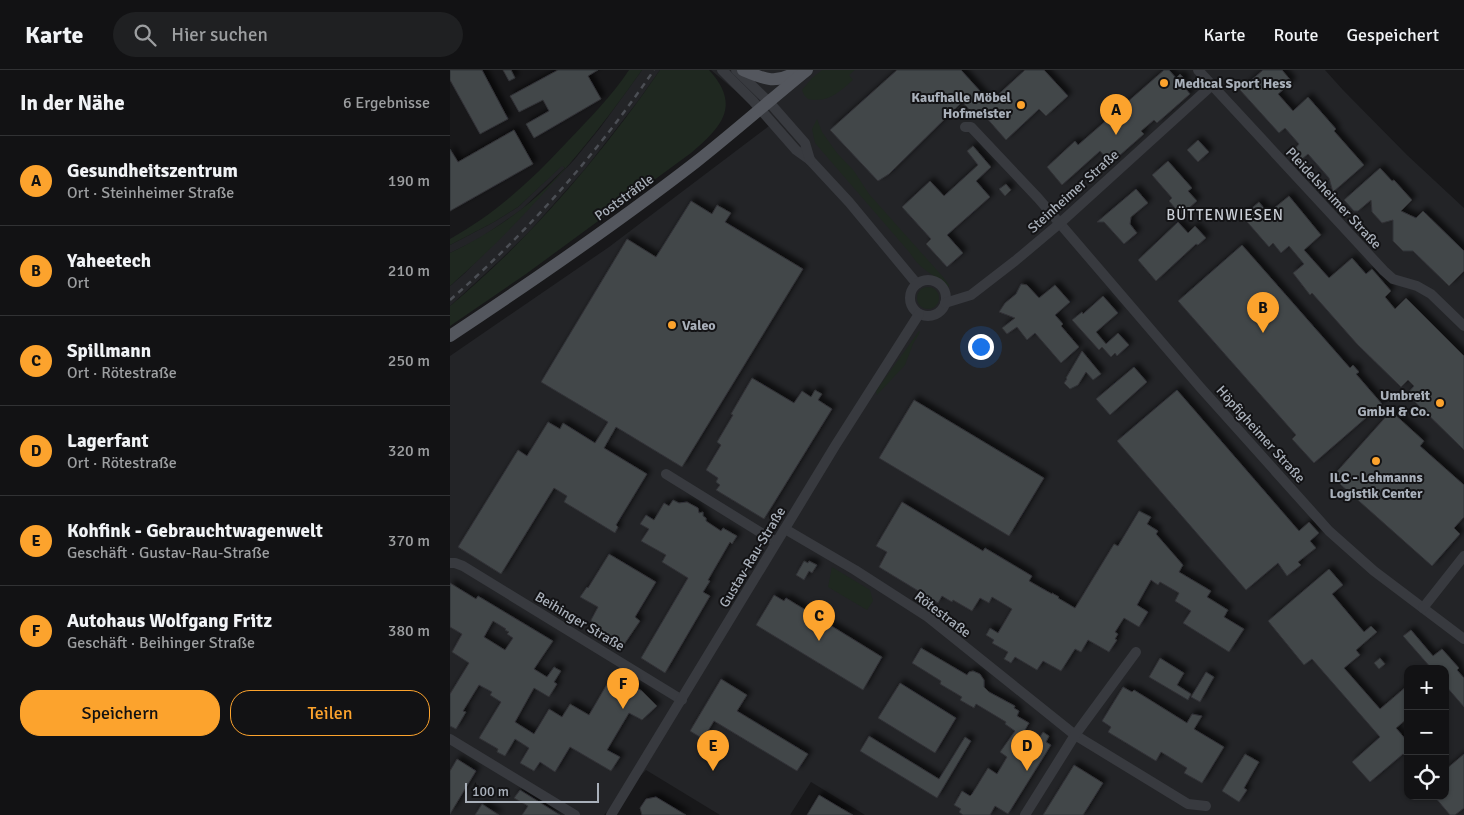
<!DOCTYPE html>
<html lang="de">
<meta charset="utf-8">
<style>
body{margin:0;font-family:Signika,sans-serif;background:#1f2022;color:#f1f3f6}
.controls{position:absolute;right:15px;bottom:15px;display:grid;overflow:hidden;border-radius:10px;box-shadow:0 1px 4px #0004}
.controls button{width:45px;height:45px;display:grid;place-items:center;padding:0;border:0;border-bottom:1px solid #313234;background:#121214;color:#f1f3f6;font:25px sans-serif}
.scale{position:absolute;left:15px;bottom:12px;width:134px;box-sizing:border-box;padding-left:5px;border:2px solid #a9b0ba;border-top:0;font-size:14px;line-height:18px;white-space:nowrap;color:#a9b0ba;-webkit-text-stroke:4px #131315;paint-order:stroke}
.you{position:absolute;left:530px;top:276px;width:18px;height:18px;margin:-12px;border:4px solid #fff;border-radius:50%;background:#1a73e8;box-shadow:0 0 0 8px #1a73e833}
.badge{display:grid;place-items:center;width:32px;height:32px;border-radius:50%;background:#fca32d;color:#111;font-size:16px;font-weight:700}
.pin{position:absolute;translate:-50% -41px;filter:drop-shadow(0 1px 2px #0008)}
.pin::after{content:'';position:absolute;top:26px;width:18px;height:15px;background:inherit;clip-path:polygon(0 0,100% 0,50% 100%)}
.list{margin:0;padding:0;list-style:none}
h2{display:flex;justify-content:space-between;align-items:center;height:65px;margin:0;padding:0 20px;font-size:21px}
h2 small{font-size:16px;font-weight:400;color:#9c9ea0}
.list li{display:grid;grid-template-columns:32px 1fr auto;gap:15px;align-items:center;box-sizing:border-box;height:90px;padding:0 20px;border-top:1px solid #313234}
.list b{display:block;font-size:19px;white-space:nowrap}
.list p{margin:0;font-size:16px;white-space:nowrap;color:#9c9ea0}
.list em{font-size:16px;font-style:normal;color:#9c9ea0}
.actions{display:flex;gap:10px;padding:15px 20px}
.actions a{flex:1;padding:11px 0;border:1px solid #fca32d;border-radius:20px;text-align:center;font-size:18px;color:#fca32d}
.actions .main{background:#fca32d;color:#111}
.icon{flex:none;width:28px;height:28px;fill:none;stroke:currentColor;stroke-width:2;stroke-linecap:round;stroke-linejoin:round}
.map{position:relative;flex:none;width:1014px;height:745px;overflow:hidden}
header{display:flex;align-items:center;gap:30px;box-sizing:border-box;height:70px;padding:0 25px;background:#121214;border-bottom:1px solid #313234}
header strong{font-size:24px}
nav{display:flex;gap:28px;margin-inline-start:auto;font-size:18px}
.search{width:350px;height:45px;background:#1f2022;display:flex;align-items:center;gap:12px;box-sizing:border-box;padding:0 18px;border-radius:28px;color:#9c9ea0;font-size:19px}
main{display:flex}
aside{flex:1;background:#121214}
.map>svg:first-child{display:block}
.built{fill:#232427;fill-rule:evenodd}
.green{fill:#1f2820}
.building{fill:#43464a;stroke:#313236;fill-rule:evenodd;filter:url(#shadow)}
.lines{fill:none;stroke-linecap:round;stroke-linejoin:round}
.minor{stroke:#383a3f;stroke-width:10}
.major{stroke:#54575e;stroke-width:12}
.rail{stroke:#4b4e54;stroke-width:2.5;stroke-dasharray:6 5;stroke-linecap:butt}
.poi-dot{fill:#fca32d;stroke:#131315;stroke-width:2}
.labels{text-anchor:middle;stroke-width:4;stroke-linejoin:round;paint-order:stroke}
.poi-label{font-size:14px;font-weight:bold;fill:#a9b0ba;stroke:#131315;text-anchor:start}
.street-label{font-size:14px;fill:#a9b0ba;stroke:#131315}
.neighbourhood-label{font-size:15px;letter-spacing:1px;fill:#cacfd6;stroke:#131315}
</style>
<header>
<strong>Karte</strong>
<div class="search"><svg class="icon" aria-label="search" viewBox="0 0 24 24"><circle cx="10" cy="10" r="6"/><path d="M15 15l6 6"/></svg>Hier suchen</div>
<nav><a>Karte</a><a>Route</a><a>Gespeichert</a></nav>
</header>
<main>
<aside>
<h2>In der Nähe<small>6 Ergebnisse</small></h2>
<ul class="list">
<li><span class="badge">A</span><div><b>Gesundheitszentrum</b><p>Ort · Steinheimer Straße</p></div><em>190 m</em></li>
<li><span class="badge">B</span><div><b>Yaheetech</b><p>Ort</p></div><em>210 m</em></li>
<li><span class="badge">C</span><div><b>Spillmann</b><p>Ort · Rötestraße</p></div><em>250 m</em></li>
<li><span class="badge">D</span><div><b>Lagerfant</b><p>Ort · Rötestraße</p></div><em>320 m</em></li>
<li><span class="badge">E</span><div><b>Kohfink - Gebrauchtwagenwelt</b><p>Geschäft · Gustav-Rau-Straße</p></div><em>370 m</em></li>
<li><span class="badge">F</span><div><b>Autohaus Wolfgang Fritz</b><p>Geschäft · Beihinger Straße</p></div><em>380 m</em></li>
</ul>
<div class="actions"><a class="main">Speichern</a><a>Teilen</a></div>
</aside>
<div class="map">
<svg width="1014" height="745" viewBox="0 0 1014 745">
<defs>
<filter id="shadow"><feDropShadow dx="4" dy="-4" stdDeviation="2.5" flood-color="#0009"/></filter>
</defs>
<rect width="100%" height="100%" fill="#18181a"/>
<!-- built -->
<g class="built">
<path d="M 192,0 L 210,0 L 188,31 L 135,99 L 79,162 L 48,192 L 0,236 L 0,216 L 15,203 L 124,90 L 150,58 Z"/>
<path d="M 261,0 L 875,0 L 893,20 L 957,85 L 1014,138 L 1014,745 L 415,745 L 361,712 L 340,745 L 270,745 L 196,700 L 154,745 L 0,745 L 0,286 L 159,177 L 323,53 ZM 958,599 L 995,599 L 995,726 L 958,726 Z"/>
<path d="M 112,95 L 115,98 L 71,140 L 29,169 L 0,183 L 0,175 L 44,152 L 68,137 Z"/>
</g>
<!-- green -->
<g class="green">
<path d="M 179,0 L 192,0 C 137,79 72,152 0,216 L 0,183 C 43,162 83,135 115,98 L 112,96 L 68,137 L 44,152 L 0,175 L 0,169 C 45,144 82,110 117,72 C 139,49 161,27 179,0 Z"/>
<path d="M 210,0 L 259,0 C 292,36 271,57 241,83 L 76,204 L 0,256 L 0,236 C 81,168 150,87 210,0 Z"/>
<path d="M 372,0 L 405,0 L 399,5 L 403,10 C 389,22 379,33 358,29 L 354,25 L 352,20 L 362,8 Z"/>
<path d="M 367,49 L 372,62 L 387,83 L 404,101 L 419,124 L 493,207 L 499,215 L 499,217 C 484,204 471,201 460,183 L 365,73 L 362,59 Z"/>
<circle cx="478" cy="228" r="11"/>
<path d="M 469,261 L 470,262 L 463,274 L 455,295 L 427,325 L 426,321 Z"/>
<path d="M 382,497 L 420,520 L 423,531 L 417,540 L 378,517 Z"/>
</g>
<!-- building -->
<g class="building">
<path d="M 0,0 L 32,0 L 58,49 L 30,64 L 0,10 Z"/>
<path d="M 53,0 L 61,0 L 65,8 L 59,11 Z"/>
<path d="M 108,0 L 148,0 L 138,6 L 151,29 L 84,68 L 76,54 L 99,41 L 93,30 L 69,42 L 60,26 Z"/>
<path d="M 447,0 L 511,0 L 540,32 L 575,0 L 594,0 L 618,26 L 596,46 L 589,39 L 556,70 L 534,45 L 529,50 L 512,32 L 439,104 L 428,111 L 380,60 Z"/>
<path d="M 714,0 L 719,0 L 726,8 L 730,4 L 736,11 L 732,14 L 740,24 L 707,53 L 704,50 L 691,61 L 694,64 L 661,93 L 650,81 L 612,115 L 597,97 L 625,71 L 628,75 Z"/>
<path d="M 813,0 L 832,0 L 842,12 L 828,24 L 843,41 L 858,27 L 886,59 L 884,61 L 914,95 L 883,122 L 879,108 L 858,84 L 852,89 L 844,80 L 849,74 L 835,58 L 829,63 L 790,20 Z"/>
<path d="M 64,60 L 83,94 L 0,141 L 0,79 L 8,92 Z"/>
<path d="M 748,70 L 759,82 L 748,92 L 737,80 Z"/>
<path d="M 523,76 L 541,97 L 526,111 L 540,127 L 497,165 L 513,183 L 497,197 L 476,174 L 481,169 L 452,137 L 480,111 L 494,126 L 528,95 L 517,81 Z"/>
<path d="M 718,91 L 742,118 L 738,121 L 747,131 L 731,145 L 719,131 L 722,128 L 702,105 Z"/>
<path d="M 930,98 L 942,111 L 944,110 L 962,130 L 951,141 L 966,148 L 973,141 L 1014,181 L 1014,201 L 999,216 L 963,181 L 953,181 L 943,171 L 943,150 L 932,153 L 922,142 L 921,130 L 908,141 L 904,141 L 894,130 Z"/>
<path d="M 556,114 L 561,120 L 555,126 L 549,119 Z"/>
<path d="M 686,119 L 698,133 L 681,147 L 680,154 L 687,163 L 674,174 L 654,152 L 647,152 Z"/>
<path d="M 839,126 L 871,165 L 854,180 L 879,208 L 902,188 L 916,204 L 922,199 L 941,221 L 935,227 L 945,239 L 956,228 L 1014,286 L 1014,380 L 957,324 L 964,316 L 958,310 L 951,317 L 907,274 L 862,223 L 860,225 L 843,203 L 854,194 L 839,176 L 831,183 L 823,173 L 819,177 L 792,146 L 809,132 L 818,143 Z"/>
<path d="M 241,131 L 262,144 L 267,135 L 281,143 L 275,152 L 353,199 L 232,397 L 166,357 L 154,378 L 197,404 L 166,455 L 168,457 L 165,463 L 114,432 L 117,426 L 104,418 L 51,504 L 8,477 L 68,380 L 77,386 L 98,352 L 110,359 L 113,353 L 145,373 L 158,352 L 91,312 L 177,169 L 206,187 Z"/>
<path d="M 728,152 L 738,163 L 745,156 L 756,168 L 748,175 L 746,174 L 706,211 L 688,190 Z"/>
<path d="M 792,175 L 900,298 L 903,295 L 909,302 L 906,304 L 932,334 L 864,393 L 842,369 L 846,365 L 728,231 Z"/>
<path d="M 571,214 L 577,215 L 589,228 L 605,215 L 620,232 L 605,245 L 613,254 L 611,256 L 629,277 L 611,293 L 585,263 L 577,270 L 567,257 L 557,264 L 552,258 L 565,248 L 549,242 L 555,233 L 566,224 Z"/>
<path d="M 653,226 L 668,243 L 646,262 L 656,274 L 668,263 L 679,275 L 667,286 L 665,283 L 661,287 L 652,277 L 649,280 L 622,250 L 632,242 L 633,244 Z"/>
<path d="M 632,281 L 651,304 L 643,310 L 636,302 L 628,315 L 620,319 L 614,313 L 617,309 L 616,308 Z"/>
<path d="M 684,297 L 697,312 L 660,345 L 646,329 Z"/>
<path d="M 302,308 L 344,333 L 352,321 L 361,327 L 365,320 L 372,324 L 368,330 L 382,339 L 314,449 L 266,420 L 270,415 L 266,412 L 268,408 L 256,400 L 271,375 L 267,372 L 283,345 L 281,344 Z"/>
<path d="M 727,320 L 849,461 L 859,452 L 869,463 L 860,471 L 866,478 L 848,492 L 851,495 L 837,506 L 828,493 L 796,520 L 667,371 Z"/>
<path d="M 464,330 L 594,408 L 559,466 L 429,388 Z"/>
<path d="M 941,341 L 974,371 L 970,376 L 1014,415 L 1014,447 L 1004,458 L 1010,464 L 982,496 L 882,407 Z"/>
<path d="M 223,430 L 229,433 L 237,432 L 248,438 L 249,443 L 253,442 L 253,446 L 256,448 L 256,451 L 271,461 L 273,458 L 287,466 L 282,474 L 280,472 L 258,510 L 260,511 L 253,522 L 260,526 L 215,603 L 191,588 L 238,508 L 212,492 L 216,485 L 191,471 L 199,459 L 190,454 L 196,445 L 204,450 L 214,433 L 219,436 Z"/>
<path d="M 452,432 L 533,481 L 535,478 L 582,506 L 579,511 L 602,524 L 602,523 L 609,527 L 608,528 L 625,538 L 664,474 L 668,476 L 689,441 L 701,447 L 697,454 L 708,461 L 706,464 L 733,495 L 729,502 L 761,521 L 757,527 L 778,540 L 774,547 L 794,559 L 779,582 L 733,553 L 741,541 L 725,531 L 729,523 L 710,512 L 708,515 L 701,510 L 687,535 L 698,542 L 689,557 L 674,548 L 665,562 L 668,564 L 665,569 L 667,570 L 659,582 L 638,570 L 631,582 L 625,579 L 611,601 L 593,591 L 587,600 L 565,587 L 561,593 L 554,589 L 558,582 L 542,573 L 544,570 L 536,565 L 540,558 L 548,563 L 562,539 L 542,527 L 539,533 L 530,528 L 522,541 L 503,530 L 502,532 L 492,526 L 488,533 L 429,497 L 437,482 L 426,476 Z"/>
<path d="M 159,484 L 206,512 L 185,547 L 190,551 L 171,579 L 145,562 L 142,556 L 141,550 L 148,537 L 130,527 L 137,517 L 138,518 Z"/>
<path d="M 354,491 L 358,493 L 359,491 L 367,495 L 362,503 L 359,501 L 354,510 L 346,505 Z"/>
<path d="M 879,499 L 893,515 L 882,524 L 914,562 L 921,556 L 927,562 L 906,580 L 910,585 L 894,598 L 930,639 L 958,615 L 958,648 L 946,658 L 958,672 L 958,689 L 953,684 L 920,712 L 902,692 L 930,667 L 862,589 L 854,595 L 818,551 Z"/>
<path d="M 0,513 L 26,529 L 28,526 L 103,571 L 84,599 L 97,607 L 104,597 L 111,601 L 104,612 L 107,614 L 99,627 L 84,618 L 65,652 L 84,664 L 99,639 L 112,647 L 120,634 L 139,645 L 161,607 L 174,615 L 176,611 L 192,621 L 207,636 L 192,650 L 179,643 L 157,680 L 170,687 L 161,701 L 120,677 L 105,702 L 90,692 L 84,701 L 70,693 L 79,678 L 65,669 L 55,686 L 47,682 L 48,679 L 29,668 L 51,632 L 40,625 L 42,622 L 29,615 L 13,641 L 16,642 L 6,659 L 0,656 L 0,624 L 19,593 L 2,582 L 12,564 L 0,557 ZM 43,551 L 56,559 L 55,560 L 59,562 L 57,564 L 63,568 L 55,580 L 34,567 Z"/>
<path d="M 324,525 L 334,531 L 336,528 L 432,587 L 413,620 L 306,555 Z"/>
<path d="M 961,560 L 983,586 L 992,579 L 1009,598 L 1007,600 L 1014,608 L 1014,637 L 995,615 L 995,599 L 982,599 L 953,566 Z"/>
<path d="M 471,578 L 517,605 L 519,602 L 523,601 L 530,604 L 534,610 L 534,617 L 539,622 L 565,636 L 564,638 L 569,641 L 567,646 L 579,653 L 564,679 L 577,687 L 593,662 L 599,666 L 596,672 L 601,675 L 558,744 L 545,736 L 540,745 L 513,745 L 509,742 L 511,739 L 504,735 L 512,721 L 520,726 L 522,724 L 538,698 L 547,704 L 557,687 L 550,682 L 565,661 L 555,654 L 556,652 L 526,634 L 524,638 L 510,630 L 512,627 L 490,614 L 491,611 L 462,593 Z"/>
<path d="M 710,588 L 734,603 L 727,615 L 741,624 L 738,630 L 699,607 Z"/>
<path d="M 930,588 L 935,594 L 929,599 L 924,593 Z"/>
<path d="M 756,602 L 764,607 L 750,632 L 741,627 Z"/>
<path d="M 271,609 L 297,625 L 287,641 L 358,684 L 347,701 L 264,651 L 253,669 L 240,661 Z"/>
<path d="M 450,613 L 506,648 L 485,683 L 428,648 Z"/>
<path d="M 673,617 L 682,622 L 684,620 L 737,653 L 742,644 L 752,646 L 744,659 L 774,677 L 752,713 L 734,703 L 737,698 L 711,682 L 706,691 L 658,662 L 661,657 L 652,651 Z"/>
<path d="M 419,666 L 489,709 L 515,667 L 521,671 L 487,728 L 410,681 Z"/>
<path d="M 795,684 L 809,692 L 794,718 L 797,720 L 789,732 L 772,721 Z"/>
<path d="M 1014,684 L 1014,738 L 1005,745 L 1000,745 L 984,726 L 995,726 L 995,700 Z"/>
<path d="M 7,689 L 26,701 L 0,744 L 0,701 Z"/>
<path d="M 624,695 L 653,713 L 633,745 L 593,745 Z"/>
<path d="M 70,720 L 110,745 L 72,745 L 78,736 L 64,728 Z"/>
<path d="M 369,725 L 389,737 L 403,745 L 357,745 Z"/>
<path d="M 206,727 L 236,745 L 192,745 L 190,738 L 196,729 Z"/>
<path d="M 32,734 L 49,745 L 25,745 Z"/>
</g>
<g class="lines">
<!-- minor -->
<g class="minor">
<path d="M 272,0 L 303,31 L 346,80 L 360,90 L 399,132 L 467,214"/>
<path d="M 286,0 L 319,32 L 355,73 L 360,90"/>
<path d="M 748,0 L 934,201 L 943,209 L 967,216 L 981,224 L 1014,256"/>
<path d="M 515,57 L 521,57 L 588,128 L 750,317 L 879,461 L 924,501 L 1014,569"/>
<circle cx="478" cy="228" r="18"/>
<path d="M 495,233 L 521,225 L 565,191 L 609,154 L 761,16"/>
<path d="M 216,404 L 326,472"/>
<path d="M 335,459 L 405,500 L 478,547 L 625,665 L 738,734 L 756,736"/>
<path d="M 0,493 L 5,493 L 13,496 L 232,630"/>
<path d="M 973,538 L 1014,486"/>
<path d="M 0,669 L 125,745"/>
<path d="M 161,745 L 385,376 L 469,244"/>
<path d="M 575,745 L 625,665 L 686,582"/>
</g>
<!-- major -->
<g class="major">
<path d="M 293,0 C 314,9 326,15 347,1"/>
<path d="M 0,266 C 83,211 166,154 246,92 C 284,62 320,30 357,0"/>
</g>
<!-- rail -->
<path class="rail" d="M 0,230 C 78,162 146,85 204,0"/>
</g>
<!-- markers -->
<g class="poi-dot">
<circle cx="714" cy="13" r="5"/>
<circle cx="571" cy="35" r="5"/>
<circle cx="222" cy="255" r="5"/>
<circle cx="990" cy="333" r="5"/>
<circle cx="926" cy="391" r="5"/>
</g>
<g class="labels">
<!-- poi labels -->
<g class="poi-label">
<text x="724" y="18">Medical Sport Hess</text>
<text x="561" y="32" text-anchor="end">Kaufhalle Möbel<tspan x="561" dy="16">Hofmeister</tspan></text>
<text x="232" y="260">Valeo</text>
<text x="980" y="330" text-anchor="end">Umbreit<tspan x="980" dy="16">GmbH &amp; Co.</tspan></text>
<text x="926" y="412" text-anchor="middle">ILC - Lehmanns<tspan x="926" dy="16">Logistik Center</tspan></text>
</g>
<!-- street labels -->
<g class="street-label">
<text transform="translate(623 121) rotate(-42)" y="5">Steinheimer Straße</text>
<text transform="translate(174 127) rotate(-36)" y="5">Poststräßle</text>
<text transform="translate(884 128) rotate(47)" y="5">Pleidelsheimer Straße</text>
<text transform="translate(811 364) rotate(48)" y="5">Höpfigheimer Straße</text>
<text transform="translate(302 487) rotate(-59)" y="5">Gustav-Rau-Straße</text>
<text transform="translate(493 544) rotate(37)" y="5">Rötestraße</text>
<text transform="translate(130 551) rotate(31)" y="5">Beihinger Straße</text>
</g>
<!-- neighbourhood labels -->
<g class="neighbourhood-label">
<text x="775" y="150">BÜTTENWIESEN</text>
</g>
</g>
</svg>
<div class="controls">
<button>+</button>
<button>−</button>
<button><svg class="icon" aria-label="locate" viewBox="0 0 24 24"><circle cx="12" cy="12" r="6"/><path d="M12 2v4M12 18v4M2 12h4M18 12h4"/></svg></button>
</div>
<div class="scale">100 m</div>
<div class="you"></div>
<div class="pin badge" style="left:666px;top:65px">A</div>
<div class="pin badge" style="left:813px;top:263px">B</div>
<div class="pin badge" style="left:369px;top:571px">C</div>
<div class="pin badge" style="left:577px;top:701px">D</div>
<div class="pin badge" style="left:263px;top:701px">E</div>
<div class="pin badge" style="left:173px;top:639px">F</div>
</div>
</main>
